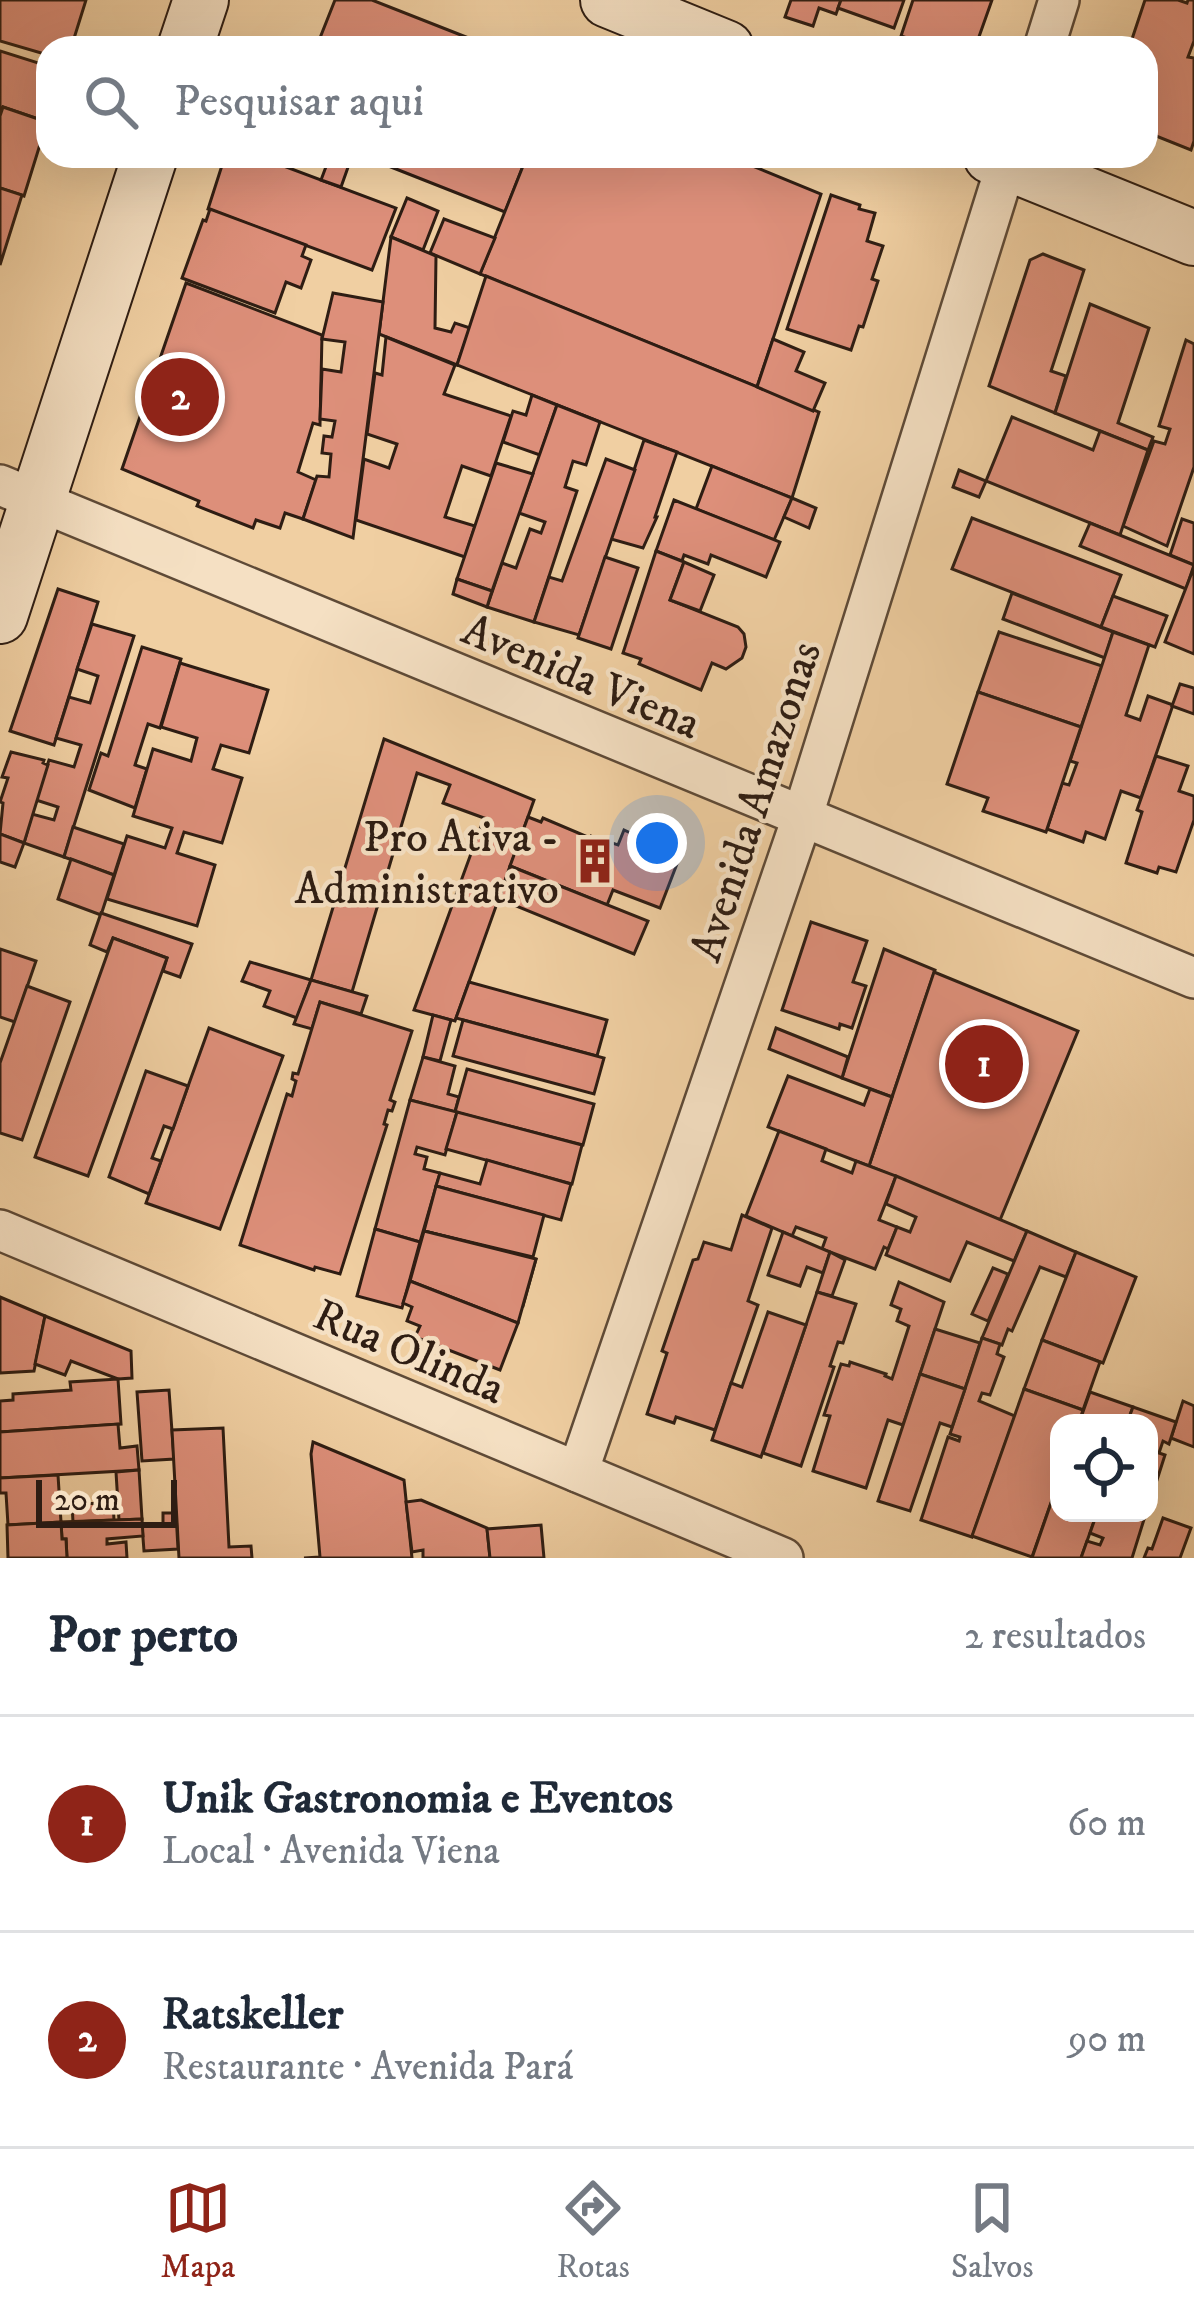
<!DOCTYPE html>
<html lang="pt">
<meta charset="utf-8">
<style>
body{margin:0;font-family:"IM FELL DW Pica",serif;background:#f2f2f3;color:#1f2937}
.controls{position:absolute;right:36px;bottom:36px;display:grid;overflow:hidden;border-radius:24px;box-shadow:0 12px 48px #0002}
.controls button{width:108px;height:108px;display:grid;place-items:center;padding:0;border:0;border-bottom:3px solid #e0e1e3;background:#fff;color:#1f2937;font:60px sans-serif}
.scale{position:absolute;left:36px;bottom:30px;width:141px;box-sizing:border-box;padding-left:12px;border:6px solid #2e1d13;border-top:0;font-size:33px;line-height:42px;white-space:nowrap;color:#2e1d13;-webkit-text-stroke:9px #f5e0c3;paint-order:stroke}
.you{position:absolute;left:657px;top:843px;width:42px;height:42px;margin:-30px;border:9px solid #fff;border-radius:50%;background:#1a73e8;box-shadow:0 0 0 18px #1a73e833}
.badge{display:grid;place-items:center;width:78px;height:78px;border-radius:50%;background:#8f2418;color:#fff;font-size:39px;font-weight:700}
.pin{position:absolute;translate:-50% -50%;border:6px solid #fff;box-shadow:0 3px 12px #0006}
.list{margin:0;padding:0;list-style:none}
h2{display:flex;justify-content:space-between;align-items:center;height:156px;margin:0;padding:0 48px;font-size:51px}
h2 small{font-size:39px;font-weight:400;color:#747a83}
.list li{display:grid;grid-template-columns:78px 1fr auto;gap:36px;align-items:center;box-sizing:border-box;height:216px;padding:0 48px;border-top:3px solid #e0e1e3}
.list b{display:block;font-size:45px;white-space:nowrap}
.list p{margin:0;font-size:39px;white-space:nowrap;color:#747a83}
.list em{font-size:39px;font-style:normal;color:#747a83}
.icon{flex:none;width:66px;height:66px;fill:none;stroke:currentColor;stroke-width:2;stroke-linecap:round;stroke-linejoin:round}
.map{position:relative;flex:none;width:1194px;height:1558px;overflow:hidden}
.search{position:absolute;background:#fff;box-shadow:0 12px 48px #0002;left:36px;right:36px;top:36px;height:132px;display:flex;align-items:center;gap:30px;box-sizing:border-box;padding:0 42px;border-radius:36px;color:#747a83;font-size:45px}
.sheet{height:588px;background:#fff}
nav{display:flex;justify-content:space-around;align-items:center;box-sizing:border-box;height:168px;border-top:3px solid #e0e1e3;background:#fff;font-size:33px;color:#747a83}
nav a{display:grid;justify-items:center;gap:6px}
nav .on{color:#8f2418}
.map>svg:first-child{display:block}
.building{fill:#dd8f7a;stroke:#2e1d13;stroke-width:3}
.lines{fill:none;stroke-linecap:round;stroke-linejoin:round}
.street-casing{stroke:#5e4a37;stroke-width:44}
.secondary-casing{stroke:#2e1d13;stroke-width:58}
.street{stroke:#f5e0c3;stroke-width:39}
.secondary{stroke:#f5e0c3;stroke-width:54}
.labels{text-anchor:middle;stroke-width:9;stroke-linejoin:round;paint-order:stroke}
.street-label{font-size:45px;fill:#2e1d13;stroke:#f5e0c3}
.poi-label{font-size:45px;fill:#2e1d13;stroke:#f5e0c3;text-anchor:end}
</style>
<div class="map">
<svg width="1194" height="1558" viewBox="0 0 1194 1558">
<rect width="100%" height="100%" fill="#f0cfa2"/>
<filter id="stains"><feTurbulence type="fractalNoise" baseFrequency=".00167" numOctaves="4"/><feColorMatrix values="0 0 0 0 .2 0 0 0 0 .09 0 0 0 0 .02 0 0 0 .5 -.17"/></filter>
<radialGradient id="worn" r=".72"><stop offset=".6" stop-color="#630" stop-opacity="0"/><stop offset="1" stop-color="#630" stop-opacity=".3"/></radialGradient>
<!-- building -->
<g class="building">
<path d="M 0,0 L 86,0 L 71,48 L 48,48 L 48,55 L 0,41 Z"/>
<path d="M 335,0 L 372,0 L 494,48 L 316,48 Z"/>
<path d="M 791,0 L 841,0 L 836,14 L 819,8 L 813,26 L 785,17 Z"/>
<path d="M 841,0 L 904,0 L 894,28 L 838,8 Z"/>
<path d="M 913,0 L 992,0 L 975,48 L 937,48 L 901,36 Z"/>
<path d="M 1145,0 L 1178,0 L 1187,3 L 1188,0 L 1194,0 L 1194,41 L 1188,57 L 1194,58 L 1194,141 L 1191,150 L 1146,132 L 1146,48 L 1129,48 Z"/>
<path d="M 0,51 L 48,66 L 47,122 L 3,107 L 0,116 Z"/>
<path d="M 3,107 L 47,122 L 24,196 L 0,188 L 0,116 Z"/>
<path d="M 225,156 L 257,156 L 396,208 L 372,270 L 208,209 Z"/>
<path d="M 330,156 L 352,156 L 341,187 L 321,180 Z"/>
<path d="M 363,156 L 527,156 L 505,212 Z"/>
<path d="M 527,156 L 728,156 L 821,194 L 757,387 L 480,274 Z"/>
<path d="M 0,188 L 22,195 L 0,265 Z"/>
<path d="M 831,195 L 860,205 L 859,209 L 875,213 L 867,241 L 883,246 L 872,279 L 878,281 L 863,327 L 859,326 L 851,350 L 787,329 Z"/>
<path d="M 407,198 L 438,211 L 423,250 L 391,237 Z"/>
<path d="M 210,209 L 306,245 L 302,256 L 311,260 L 301,288 L 286,282 L 275,313 L 182,278 L 203,220 L 206,221 Z"/>
<path d="M 444,219 L 495,238 L 480,274 L 430,253 Z"/>
<path d="M 391,237 L 436,256 L 435,328 L 451,332 L 455,323 L 470,328 L 457,365 L 379,334 Z"/>
<path d="M 1043,254 L 1084,270 L 1051,371 L 1066,376 L 1055,413 L 989,386 L 1030,260 Z"/>
<path d="M 486,276 L 819,412 L 792,498 L 457,365 Z"/>
<path d="M 186,283 L 322,335 L 320,425 L 313,423 L 298,472 L 316,480 L 303,519 L 285,513 L 280,528 L 256,520 L 253,528 L 197,506 L 199,501 L 122,469 Z"/>
<path d="M 333,293 L 383,302 L 353,538 L 303,519 L 317,476 L 329,477 L 331,454 L 322,453 L 324,436 L 332,437 L 335,421 L 320,419 L 322,369 L 341,372 L 345,342 L 322,339 Z"/>
<path d="M 1090,304 L 1149,328 L 1118,423 L 1153,437 L 1148,450 L 1055,413 Z"/>
<path d="M 386,337 L 455,365 L 444,394 L 511,416 L 491,476 L 462,466 L 445,517 L 475,526 L 465,557 L 356,520 L 364,459 L 389,468 L 397,444 L 367,434 L 375,373 L 382,375 Z"/>
<path d="M 773,339 L 804,352 L 796,371 L 825,383 L 813,411 L 757,387 Z"/>
<path d="M 1186,340 L 1194,344 L 1194,467 L 1167,546 L 1123,526 L 1154,441 L 1165,444 L 1170,429 L 1159,426 Z"/>
<path d="M 532,395 L 557,405 L 540,455 L 503,442 L 513,411 L 526,415 Z"/>
<path d="M 557,405 L 600,422 L 586,465 L 573,461 L 565,487 L 577,491 L 534,622 L 487,607 L 502,563 L 516,568 L 530,529 L 541,533 L 545,522 L 519,513 Z"/>
<path d="M 1012,417 L 1093,450 L 1100,431 L 1148,450 L 1120,535 L 986,481 Z"/>
<path d="M 644,440 L 677,452 L 655,517 L 657,517 L 643,548 L 611,539 Z"/>
<path d="M 606,459 L 635,470 L 579,635 L 534,622 L 549,577 L 562,581 Z"/>
<path d="M 496,463 L 533,474 L 492,591 L 457,579 Z"/>
<path d="M 712,466 L 792,498 L 774,540 L 696,509 Z"/>
<path d="M 959,470 L 986,481 L 979,497 L 953,487 Z"/>
<path d="M 792,498 L 816,508 L 809,528 L 784,517 Z"/>
<path d="M 674,500 L 780,542 L 766,577 L 711,555 L 708,564 L 684,555 L 682,561 L 656,551 Z"/>
<path d="M 972,518 L 1121,575 L 1101,627 L 952,569 Z"/>
<path d="M 1182,519 L 1194,523 L 1194,565 L 1170,555 Z"/>
<path d="M 1090,523 L 1194,565 L 1186,589 L 1080,546 Z"/>
<path d="M 656,551 L 684,562 L 670,600 L 738,627 L 744,634 L 746,647 L 742,658 L 726,669 L 712,663 L 701,690 L 639,664 L 641,659 L 623,653 Z"/>
<path d="M 605,557 L 638,568 L 611,649 L 578,638 Z"/>
<path d="M 684,562 L 714,575 L 700,611 L 670,600 Z"/>
<path d="M 1194,567 L 1194,654 L 1165,642 Z"/>
<path d="M 457,579 L 492,591 L 487,607 L 453,594 Z"/>
<path d="M 58,589 L 98,602 L 54,745 L 10,731 Z"/>
<path d="M 1012,593 L 1113,632 L 1105,658 L 1003,619 Z"/>
<path d="M 1113,596 L 1167,616 L 1155,647 L 1101,627 Z"/>
<path d="M 92,624 L 134,636 L 64,857 L 24,843 L 32,814 L 54,820 L 58,807 L 36,800 L 49,760 L 74,767 L 81,745 L 56,738 L 69,697 L 90,703 L 98,676 L 77,669 Z"/>
<path d="M 999,632 L 1102,666 L 1081,727 L 978,692 Z"/>
<path d="M 1113,632 L 1149,645 L 1126,715 L 1140,720 L 1148,696 L 1173,705 L 1141,798 L 1121,791 L 1105,839 L 1086,832 L 1083,842 L 1047,829 L 1062,783 L 1069,785 L 1077,763 L 1070,761 Z"/>
<path d="M 142,647 L 181,659 L 160,728 L 148,724 L 135,765 L 147,769 L 135,808 L 89,790 L 101,753 L 108,756 Z"/>
<path d="M 180,663 L 268,690 L 249,753 L 221,745 L 213,769 L 242,778 L 222,843 L 184,832 L 177,853 L 215,865 L 197,926 L 107,899 L 127,836 L 165,848 L 172,828 L 133,816 L 153,749 L 191,761 L 197,738 L 161,727 Z"/>
<path d="M 1180,684 L 1194,688 L 1194,714 L 1172,706 Z"/>
<path d="M 978,692 L 1081,727 L 1046,832 L 983,811 L 988,798 L 947,784 Z"/>
<path d="M 384,739 L 534,800 L 455,1021 L 414,1010 L 484,818 L 443,803 L 450,785 L 417,773 L 352,992 L 311,980 Z"/>
<path d="M 11,752 L 44,760 L 43,763 L 48,765 L 24,843 L 0,834 L 3,803 L 0,802 L 8,778 L 2,777 Z"/>
<path d="M 1156,756 L 1188,766 L 1179,791 L 1194,796 L 1194,820 L 1176,872 L 1159,867 L 1157,873 L 1126,863 L 1142,812 L 1137,810 Z"/>
<path d="M 528,817 L 541,822 L 543,818 L 588,837 L 583,850 L 585,851 L 591,836 L 618,845 L 624,830 L 680,856 L 660,908 L 613,890 L 607,905 L 510,866 Z"/>
<path d="M 73,827 L 124,844 L 114,875 L 64,857 Z"/>
<path d="M 0,834 L 24,843 L 15,867 L 0,862 Z"/>
<path d="M 71,859 L 114,875 L 101,915 L 58,899 Z"/>
<path d="M 510,866 L 648,921 L 634,954 L 499,899 Z"/>
<path d="M 101,913 L 192,944 L 180,977 L 163,971 L 167,958 L 113,938 L 107,952 L 90,945 Z"/>
<path d="M 811,922 L 867,941 L 853,982 L 866,986 L 852,1028 L 840,1024 L 839,1029 L 782,1010 Z"/>
<path d="M 113,938 L 167,958 L 88,1176 L 35,1157 Z"/>
<path d="M 0,949 L 36,961 L 15,1022 L 0,1017 Z"/>
<path d="M 884,949 L 935,970 L 892,1097 L 842,1078 Z"/>
<path d="M 250,962 L 311,980 L 297,1018 L 264,1006 L 270,991 L 242,981 Z"/>
<path d="M 934,972 L 1078,1031 L 1000,1220 L 869,1166 Z"/>
<path d="M 311,980 L 367,996 L 361,1014 L 320,1002 L 312,1029 L 294,1024 Z"/>
<path d="M 469,982 L 607,1020 L 597,1056 L 456,1018 Z"/>
<path d="M 27,986 L 70,1002 L 22,1140 L 0,1133 L 0,1063 Z"/>
<path d="M 320,1002 L 412,1031 L 390,1100 L 395,1102 L 392,1111 L 388,1110 L 384,1124 L 387,1125 L 340,1274 L 315,1267 L 314,1270 L 240,1245 L 287,1094 L 292,1096 L 296,1081 L 292,1079 L 293,1073 L 298,1074 Z"/>
<path d="M 433,1015 L 451,1020 L 440,1061 L 423,1057 Z"/>
<path d="M 463,1020 L 604,1058 L 594,1094 L 453,1056 Z"/>
<path d="M 209,1028 L 283,1056 L 220,1229 L 146,1203 Z"/>
<path d="M 776,1028 L 848,1057 L 842,1078 L 769,1049 Z"/>
<path d="M 423,1057 L 455,1066 L 448,1094 L 459,1097 L 455,1112 L 410,1100 Z"/>
<path d="M 467,1069 L 594,1104 L 583,1145 L 455,1112 Z"/>
<path d="M 146,1071 L 188,1086 L 173,1129 L 164,1126 L 152,1158 L 161,1161 L 149,1194 L 109,1177 Z"/>
<path d="M 788,1076 L 864,1105 L 870,1089 L 892,1097 L 869,1166 L 768,1127 Z"/>
<path d="M 410,1100 L 457,1112 L 445,1155 L 417,1147 L 415,1154 L 427,1157 L 424,1169 L 440,1173 L 420,1242 L 375,1229 Z"/>
<path d="M 457,1112 L 582,1145 L 572,1184 L 446,1149 Z"/>
<path d="M 779,1131 L 826,1149 L 822,1161 L 852,1173 L 856,1161 L 896,1176 L 879,1220 L 897,1227 L 888,1249 L 884,1247 L 875,1269 L 822,1249 L 826,1238 L 796,1227 L 792,1236 L 746,1216 Z"/>
<path d="M 487,1160 L 571,1184 L 561,1220 L 436,1186 L 440,1173 L 480,1184 Z"/>
<path d="M 896,1176 L 1027,1231 L 1014,1261 L 967,1242 L 950,1281 L 886,1255 L 897,1227 L 910,1232 L 916,1217 L 886,1204 Z"/>
<path d="M 436,1186 L 544,1215 L 533,1257 L 424,1231 Z"/>
<path d="M 742,1215 L 772,1228 L 748,1301 L 758,1305 L 715,1430 L 676,1417 L 674,1423 L 647,1414 L 667,1353 L 662,1351 L 693,1260 L 698,1259 L 704,1242 L 731,1250 Z"/>
<path d="M 375,1229 L 420,1242 L 402,1308 L 357,1296 Z"/>
<path d="M 424,1231 L 536,1259 L 523,1306 L 504,1301 L 506,1294 L 476,1286 L 477,1281 L 427,1269 L 422,1285 L 410,1281 Z"/>
<path d="M 424,1231 L 536,1259 L 518,1323 L 410,1281 Z"/>
<path d="M 1027,1231 L 1076,1252 L 1066,1277 L 1040,1267 L 1012,1331 L 1008,1329 L 1002,1345 L 982,1338 Z"/>
<path d="M 783,1232 L 830,1252 L 823,1273 L 807,1267 L 800,1286 L 768,1275 Z"/>
<path d="M 830,1252 L 845,1260 L 832,1296 L 817,1292 Z"/>
<path d="M 1076,1252 L 1136,1277 L 1103,1363 L 1042,1340 Z"/>
<path d="M 993,1268 L 1008,1274 L 988,1321 L 972,1314 Z"/>
<path d="M 410,1281 L 518,1323 L 500,1370 L 415,1337 L 420,1326 L 407,1321 L 412,1307 L 403,1303 Z"/>
<path d="M 899,1282 L 944,1302 L 903,1425 L 888,1420 L 866,1488 L 813,1471 L 830,1416 L 824,1415 L 841,1364 L 849,1366 L 850,1362 L 886,1374 L 885,1376 L 892,1379 L 909,1326 L 897,1321 L 901,1309 L 891,1305 Z"/>
<path d="M 817,1292 L 856,1304 L 843,1343 L 838,1342 L 830,1366 L 834,1367 L 801,1466 L 763,1453 Z"/>
<path d="M 0,1297 L 45,1316 L 34,1371 L 0,1373 Z"/>
<path d="M 768,1312 L 806,1325 L 761,1457 L 712,1440 L 731,1383 L 742,1387 Z"/>
<path d="M 45,1316 L 131,1351 L 132,1378 L 118,1379 L 71,1361 L 65,1375 L 35,1364 Z"/>
<path d="M 935,1329 L 980,1343 L 965,1389 L 920,1374 Z"/>
<path d="M 982,1338 L 1000,1344 L 997,1354 L 1004,1357 L 990,1395 L 982,1393 L 979,1401 L 1015,1416 L 972,1537 L 921,1520 L 948,1437 L 959,1441 L 960,1437 L 950,1434 Z"/>
<path d="M 1042,1340 L 1100,1362 L 1083,1410 L 1024,1389 Z"/>
<path d="M 920,1374 L 965,1389 L 952,1427 L 940,1423 L 910,1511 L 878,1501 Z"/>
<path d="M 118,1379 L 121,1424 L 0,1432 L 0,1401 L 13,1400 L 13,1394 L 71,1390 L 70,1382 Z"/>
<path d="M 1024,1389 L 1083,1410 L 1079,1423 L 1059,1423 L 1059,1480 L 1032,1557 L 972,1536 Z"/>
<path d="M 169,1390 L 174,1459 L 142,1461 L 137,1392 Z"/>
<path d="M 1090,1392 L 1133,1407 L 1127,1423 L 1079,1423 Z"/>
<path d="M 1183,1401 L 1194,1406 L 1194,1447 L 1171,1438 Z"/>
<path d="M 1133,1407 L 1176,1422 L 1169,1444 L 1163,1441 L 1159,1453 L 1165,1455 L 1149,1505 L 1149,1423 L 1127,1423 Z"/>
<path d="M 118,1424 L 120,1448 L 137,1446 L 139,1470 L 0,1478 L 0,1432 Z"/>
<path d="M 223,1428 L 229,1547 L 251,1546 L 252,1558 L 179,1558 L 172,1430 Z"/>
<path d="M 313,1442 L 404,1480 L 412,1558 L 304,1558 L 320,1557 L 311,1454 Z"/>
<path d="M 139,1470 L 142,1519 L 119,1520 L 116,1472 Z"/>
<path d="M 58,1475 L 61,1522 L 8,1525 L 6,1493 L 0,1493 L 0,1478 Z"/>
<path d="M 1059,1480 L 1059,1513 L 1097,1513 L 1081,1558 L 1032,1558 Z"/>
<path d="M 421,1500 L 487,1528 L 490,1558 L 423,1558 L 423,1550 L 412,1552 L 406,1502 Z"/>
<path d="M 113,1503 L 114,1520 L 73,1522 L 72,1504 Z"/>
<path d="M 163,1513 L 176,1513 L 178,1549 L 144,1551 L 142,1525 L 163,1524 Z"/>
<path d="M 1097,1513 L 1119,1517 L 1120,1513 L 1146,1513 L 1132,1558 L 1081,1558 L 1087,1541 L 1100,1545 L 1103,1538 L 1090,1533 Z"/>
<path d="M 1163,1518 L 1191,1528 L 1180,1558 L 1144,1558 L 1148,1548 L 1152,1549 Z"/>
<path d="M 142,1519 L 143,1536 L 107,1539 L 107,1544 L 126,1542 L 127,1558 L 67,1558 L 66,1539 L 62,1539 L 61,1522 Z"/>
<path d="M 61,1522 L 62,1539 L 66,1539 L 67,1558 L 8,1558 L 7,1525 Z"/>
<path d="M 541,1525 L 544,1558 L 490,1558 L 487,1529 Z"/>
</g>
<g class="lines">
<!-- street casing -->
<g class="street-casing">
<g id="street">
<path d="M 1044,48 L 1059,0"/>
<path d="M 0,485 L 1194,978"/>
<path d="M 0,1230 L 783,1558"/>
<path d="M 578,1472 L 802,818 L 1009,156"/>
</g>
</g>
<!-- secondary casing -->
<g class="secondary-casing">
<g id="secondary">
<path d="M 608,0 L 726,48"/>
<path d="M 185,48 L 201,0"/>
<path d="M 991,156 L 1194,238"/>
<path d="M 0,616 L 150,156"/>
</g>
</g>
<!-- street -->
<use href="#street" class="street"/>
<!-- secondary -->
<use href="#secondary" class="secondary"/>
</g>
<!-- icons -->
<defs>
<g id="building-bare" transform="scale(3.6)"><path d="M-4-6H4V6H1V3H-1V6H-4ZM-2.5-4.3h1.7v1.8h-1.7ZM.8-4.3h1.7v1.8H.8ZM-2.5-1h1.7V.8h-1.7ZM.8-1h1.7V.8H.8Z" fill="#8f2418" stroke="#f5e0c3" stroke-width="2.5" paint-order="stroke"/></g>
</defs>
<g fill-rule="evenodd">
<use href="#building-bare" x="595" y="861"/>
</g>
<g class="labels">
<!-- street labels -->
<g class="street-label">
<text transform="translate(582 675) rotate(23)" y="16">Avenida Viena</text>
<text transform="translate(754 801) rotate(-72)" y="16">Avenida Amazonas</text>
<text transform="translate(410 1350) rotate(23)" y="16">Rua Olinda</text>
</g>
<!-- poi labels -->
<g class="poi-label">
<text x="559" y="851">Pro Ativa -<tspan x="559" dy="52">Administrativo</tspan></text>
</g>
</g>
<rect width="100%" height="100%" filter="url(#stains)"/>
<rect width="100%" height="100%" fill="url(#worn)"/>
</svg>
<div class="controls">
<button><svg class="icon" aria-label="locate" viewBox="0 0 24 24"><circle cx="12" cy="12" r="6"/><path d="M12 2v4M12 18v4M2 12h4M18 12h4"/></svg></button>
</div>
<div class="scale">20 m</div>
<div class="you"></div>
<div class="pin badge" style="left:984px;top:1064px">1</div>
<div class="pin badge" style="left:180px;top:397px">2</div>
<div class="search"><svg class="icon" aria-label="search" viewBox="0 0 24 24"><circle cx="10" cy="10" r="6"/><path d="M15 15l6 6"/></svg>Pesquisar aqui</div>
</div>
<section class="sheet">
<h2>Por perto<small>2 resultados</small></h2>
<ul class="list">
<li><span class="badge">1</span><div><b>Unik Gastronomia e Eventos</b><p>Local · Avenida Viena</p></div><em>60 m</em></li>
<li><span class="badge">2</span><div><b>Ratskeller</b><p>Restaurante · Avenida Pará</p></div><em>90 m</em></li>
</ul>
</section>
<nav>
<a class="on"><svg class="icon" aria-label="map" viewBox="0 0 24 24"><path d="M3 6l6-2 6 2 6-2v14l-6 2-6-2-6 2zM9 4v14M15 6v14"/></svg>Mapa</a>
<a><svg class="icon" aria-label="directions" viewBox="0 0 24 24"><path d="M12 3l9 9-9 9-9-9zM9 14v-3h6M13 9l2 2-2 2"/></svg>Rotas</a>
<a><svg class="icon" aria-label="saved" viewBox="0 0 24 24"><path d="M7 4h10v16l-5-4-5 4z"/></svg>Salvos</a>
</nav>
